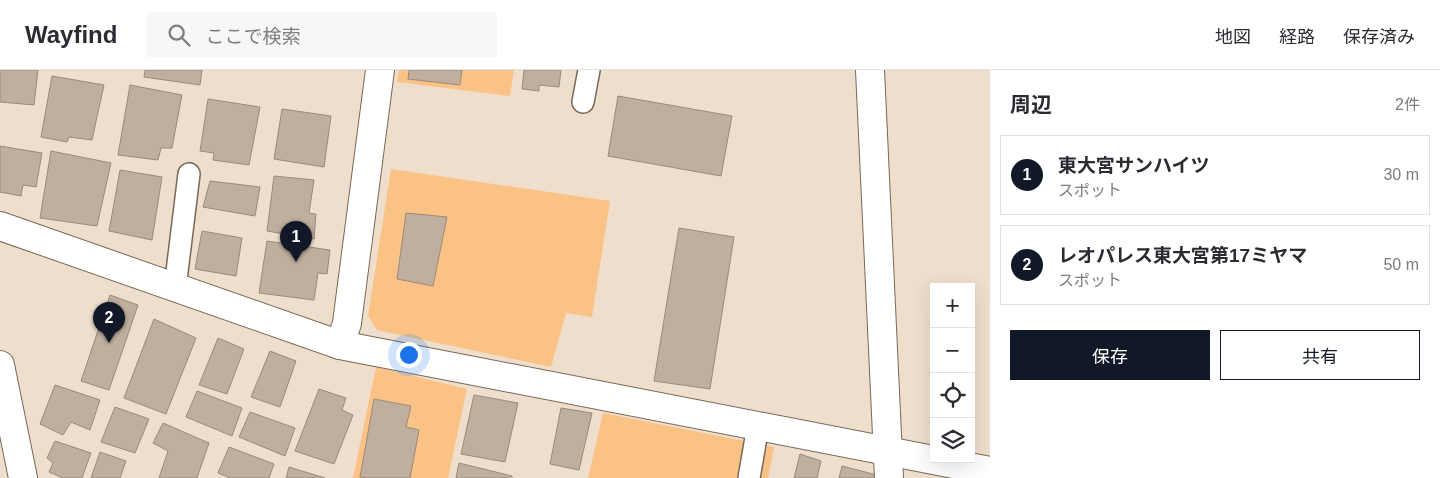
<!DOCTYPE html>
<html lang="ja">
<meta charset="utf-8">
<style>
body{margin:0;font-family:Helvetica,"Noto Sans JP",sans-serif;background:#f7f7f7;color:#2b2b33}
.controls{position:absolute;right:15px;bottom:15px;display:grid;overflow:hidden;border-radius:0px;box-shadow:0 5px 20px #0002}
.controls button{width:45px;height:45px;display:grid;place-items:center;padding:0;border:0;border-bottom:1px solid #e1e1e2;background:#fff;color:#2b2b33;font:25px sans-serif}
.you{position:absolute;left:408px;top:284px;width:18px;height:18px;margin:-12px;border:4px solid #fff;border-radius:50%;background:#1a73e8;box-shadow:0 0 0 8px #1a73e833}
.badge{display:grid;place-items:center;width:32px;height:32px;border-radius:50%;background:#111827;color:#fff;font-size:16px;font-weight:700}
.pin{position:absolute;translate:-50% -41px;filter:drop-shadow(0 1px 2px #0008)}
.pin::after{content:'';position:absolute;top:26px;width:18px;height:15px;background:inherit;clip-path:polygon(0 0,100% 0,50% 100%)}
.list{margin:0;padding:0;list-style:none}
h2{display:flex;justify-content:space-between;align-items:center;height:65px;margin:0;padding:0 20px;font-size:21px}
h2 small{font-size:16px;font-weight:400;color:#7c7c81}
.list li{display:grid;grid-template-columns:32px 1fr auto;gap:15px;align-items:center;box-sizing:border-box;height:80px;margin:0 10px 10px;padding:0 10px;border:1px solid #e1e1e2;border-radius:0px}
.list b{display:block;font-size:19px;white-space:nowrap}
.list p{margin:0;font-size:16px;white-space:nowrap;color:#7c7c81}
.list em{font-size:16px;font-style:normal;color:#7c7c81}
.actions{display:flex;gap:10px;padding:15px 20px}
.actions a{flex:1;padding:11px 0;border:1px solid #111827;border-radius:0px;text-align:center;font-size:18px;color:#111827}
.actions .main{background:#111827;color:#fff}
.icon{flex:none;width:28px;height:28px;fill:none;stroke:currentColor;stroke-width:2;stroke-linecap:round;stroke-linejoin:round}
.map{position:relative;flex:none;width:990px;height:408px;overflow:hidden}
header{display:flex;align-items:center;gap:30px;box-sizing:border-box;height:70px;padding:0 25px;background:#fff;border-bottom:1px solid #e1e1e2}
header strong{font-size:24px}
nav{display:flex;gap:28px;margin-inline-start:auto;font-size:18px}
.search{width:350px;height:45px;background:#f7f7f7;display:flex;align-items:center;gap:12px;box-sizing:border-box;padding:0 18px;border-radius:0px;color:#7c7c81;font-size:19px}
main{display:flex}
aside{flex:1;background:#fff}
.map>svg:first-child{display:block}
.green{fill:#fac285}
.building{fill:#c0af9e;stroke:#9a8a79}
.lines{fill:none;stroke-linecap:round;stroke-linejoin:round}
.service-casing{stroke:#776858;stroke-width:24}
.minor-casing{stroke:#776858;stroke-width:30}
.tertiary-casing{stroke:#776858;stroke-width:30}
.service{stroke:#fff;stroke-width:21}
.minor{stroke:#fff;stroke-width:28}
.tertiary{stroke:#fff;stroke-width:28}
</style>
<header>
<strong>Wayfind</strong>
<div class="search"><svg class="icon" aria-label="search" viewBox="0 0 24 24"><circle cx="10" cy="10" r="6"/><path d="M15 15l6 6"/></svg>ここで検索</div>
<nav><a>地図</a><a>経路</a><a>保存済み</a></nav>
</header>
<main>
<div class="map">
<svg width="990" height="408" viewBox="0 0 990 408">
<rect width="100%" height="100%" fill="#efdecb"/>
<!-- green -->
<g class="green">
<path d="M 399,0 L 514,0 L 510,26 L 397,12 Z"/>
<path d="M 391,99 L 610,131 L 592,247 L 566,243 L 551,297 L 377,260 L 368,246 Z"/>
<path d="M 376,297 L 467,319 L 448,408 L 353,408 Z"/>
<path d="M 603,343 L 774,377 L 768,408 L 588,408 Z"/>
</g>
<!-- building -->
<g class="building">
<path d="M 0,0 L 38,0 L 34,35 L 0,32 Z"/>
<path d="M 145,0 L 202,0 L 200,15 L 144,7 Z"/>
<path d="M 409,0 L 462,0 L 460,15 L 408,9 Z"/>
<path d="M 524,0 L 561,0 L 559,17 L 539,15 L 539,21 L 522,19 Z"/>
<path d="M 52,6 L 104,15 L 92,70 L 69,67 L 67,72 L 41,67 Z"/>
<path d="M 130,15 L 182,25 L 172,78 L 161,78 L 158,90 L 118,85 Z"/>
<path d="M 618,26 L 732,46 L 721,106 L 608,86 Z"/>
<path d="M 208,29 L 260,37 L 249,95 L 213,90 L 214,83 L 200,81 Z"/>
<path d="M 282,39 L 331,46 L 324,97 L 274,89 Z"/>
<path d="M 0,76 L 42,83 L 36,117 L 23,115 L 21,126 L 0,122 Z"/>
<path d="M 51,81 L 111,93 L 97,156 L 40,148 Z"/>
<path d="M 120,100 L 162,107 L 152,170 L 109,161 Z"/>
<path d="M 274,106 L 314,110 L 309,143 L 316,144 L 314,169 L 267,161 Z"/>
<path d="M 210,111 L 260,117 L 255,146 L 203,137 Z"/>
<path d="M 406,143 L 447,147 L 433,216 L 397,209 Z"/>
<path d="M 679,158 L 734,167 L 710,319 L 654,311 Z"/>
<path d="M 202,161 L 242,168 L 236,206 L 195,199 Z"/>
<path d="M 267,171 L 330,180 L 327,204 L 318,203 L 314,230 L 259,223 Z"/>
<path d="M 110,225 L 138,235 L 109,320 L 81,311 Z"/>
<path d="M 154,249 L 196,268 L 166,344 L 124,328 Z"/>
<path d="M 218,268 L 244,279 L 227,324 L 199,315 Z"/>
<path d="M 270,281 L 296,291 L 280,337 L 251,327 Z"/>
<path d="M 55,315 L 100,330 L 90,360 L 71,352 L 63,365 L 40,354 Z"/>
<path d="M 319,319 L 346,328 L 342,340 L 353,345 L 334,394 L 295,381 Z"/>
<path d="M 197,321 L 242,338 L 232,366 L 186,347 Z"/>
<path d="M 474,325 L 518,333 L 505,392 L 461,384 Z"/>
<path d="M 374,329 L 411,336 L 406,357 L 419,360 L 410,408 L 368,408 L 360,407 Z"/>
<path d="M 115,337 L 149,349 L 135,383 L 101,372 Z"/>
<path d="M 561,338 L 592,343 L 579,400 L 550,394 Z"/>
<path d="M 250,342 L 295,358 L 285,386 L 239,367 Z"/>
<path d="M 163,353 L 209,373 L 197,408 L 159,408 L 168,381 L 153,373 Z"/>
<path d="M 55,371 L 91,383 L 82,408 L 63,408 L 49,402 L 53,393 L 47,388 Z"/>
<path d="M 229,377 L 274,394 L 269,408 L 230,408 L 218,403 Z"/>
<path d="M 100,382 L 126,391 L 120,408 L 91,408 Z"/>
<path d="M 800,384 L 821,391 L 817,408 L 794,408 Z"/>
<path d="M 459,393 L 512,406 L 512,408 L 456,408 Z"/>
<path d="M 842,396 L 877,405 L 876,408 L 839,408 Z"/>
<path d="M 289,397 L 325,408 L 286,408 Z"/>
</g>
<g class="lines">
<!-- service casing -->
<g class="service-casing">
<g id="service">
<path d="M 583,32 L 589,0"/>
<path d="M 175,218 L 189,104"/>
<path d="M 749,408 L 758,356"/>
</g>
</g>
<!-- minor casing -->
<g class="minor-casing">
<g id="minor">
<path d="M 870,0 L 889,408"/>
<path d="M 0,156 L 340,275 L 990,401"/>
<path d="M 340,275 L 347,253 L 380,0"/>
</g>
</g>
<!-- tertiary casing -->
<g class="tertiary-casing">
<path id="tertiary" d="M 0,295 L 23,408"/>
</g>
<!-- service -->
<use href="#service" class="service"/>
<!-- minor -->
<use href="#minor" class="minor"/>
<!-- tertiary -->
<use href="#tertiary" class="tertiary"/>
</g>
</svg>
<div class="controls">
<button>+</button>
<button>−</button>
<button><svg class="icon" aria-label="locate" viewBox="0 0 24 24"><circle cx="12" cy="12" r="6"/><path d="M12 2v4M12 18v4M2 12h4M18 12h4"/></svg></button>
<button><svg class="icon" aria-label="layers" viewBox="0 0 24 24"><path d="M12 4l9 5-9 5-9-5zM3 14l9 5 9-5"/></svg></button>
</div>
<div class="you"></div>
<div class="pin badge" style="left:296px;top:192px">1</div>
<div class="pin badge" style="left:109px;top:273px">2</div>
</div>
<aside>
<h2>周辺<small>2件</small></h2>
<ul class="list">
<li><span class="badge">1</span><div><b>東大宮サンハイツ</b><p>スポット</p></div><em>30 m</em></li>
<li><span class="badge">2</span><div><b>レオパレス東大宮第17ミヤマ</b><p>スポット</p></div><em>50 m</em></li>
</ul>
<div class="actions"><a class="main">保存</a><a>共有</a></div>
</aside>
</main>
